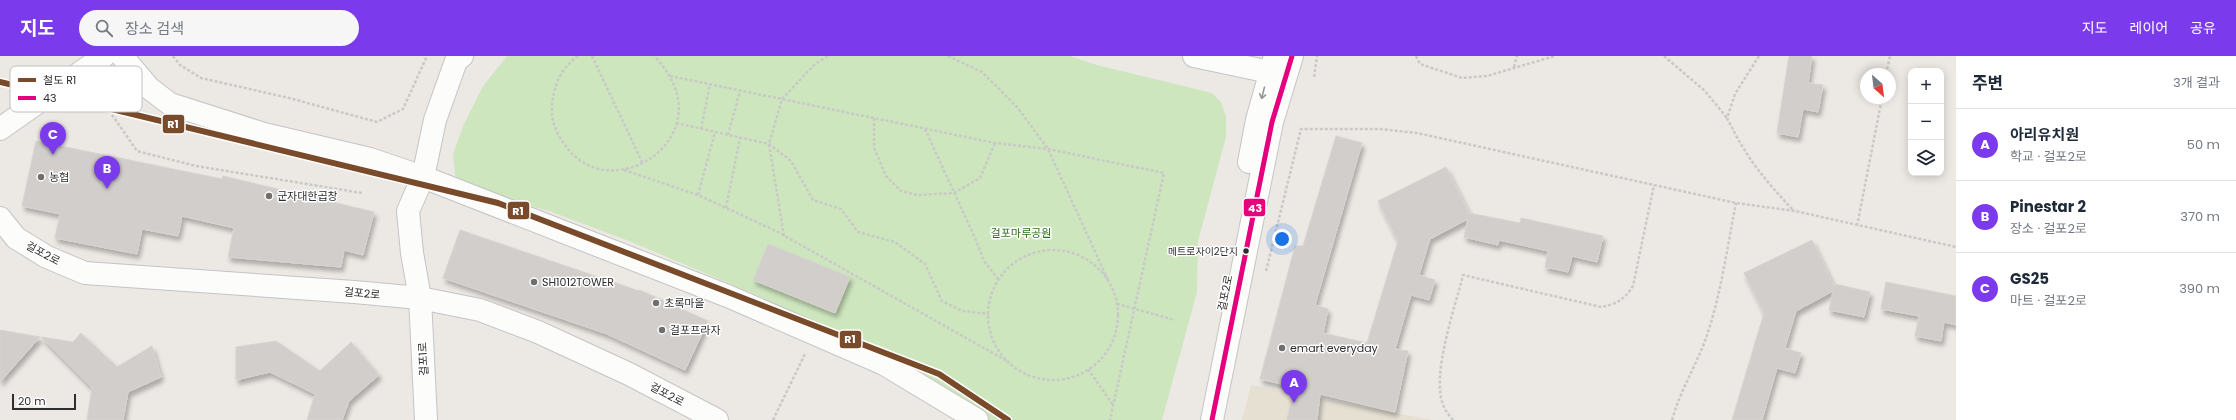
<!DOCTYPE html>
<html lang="ko">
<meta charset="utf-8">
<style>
body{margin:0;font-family:Poppins,"Noto Sans KR",sans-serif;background:#f6f6f7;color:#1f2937}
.controls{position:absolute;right:12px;top:12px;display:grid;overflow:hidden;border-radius:8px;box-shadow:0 2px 10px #0003}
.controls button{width:36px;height:36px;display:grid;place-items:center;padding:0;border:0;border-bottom:1px solid #e0e1e3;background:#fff;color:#1f2937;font:20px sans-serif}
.compass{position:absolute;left:1860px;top:12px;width:36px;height:36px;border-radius:50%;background:#fff;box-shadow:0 2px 10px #0003;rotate:152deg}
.scale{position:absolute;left:12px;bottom:10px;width:64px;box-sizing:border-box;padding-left:4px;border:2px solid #2e2e2e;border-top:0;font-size:11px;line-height:14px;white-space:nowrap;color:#2e2e2e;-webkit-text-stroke:3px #fff;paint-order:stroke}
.you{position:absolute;left:1282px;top:183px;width:14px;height:14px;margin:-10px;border:3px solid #fff;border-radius:50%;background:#1a73e8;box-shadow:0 0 0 6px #1a73e833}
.badge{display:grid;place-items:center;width:26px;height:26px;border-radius:50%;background:#7c3aed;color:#fff;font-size:13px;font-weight:700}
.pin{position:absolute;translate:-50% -33px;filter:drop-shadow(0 1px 2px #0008)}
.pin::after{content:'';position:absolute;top:21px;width:14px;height:12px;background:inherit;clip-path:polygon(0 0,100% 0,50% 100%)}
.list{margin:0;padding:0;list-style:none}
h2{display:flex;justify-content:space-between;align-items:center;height:52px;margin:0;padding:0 16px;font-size:17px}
h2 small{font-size:13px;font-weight:400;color:#747a83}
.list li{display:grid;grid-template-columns:26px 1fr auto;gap:12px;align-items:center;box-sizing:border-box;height:72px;padding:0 16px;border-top:1px solid #e0e1e3}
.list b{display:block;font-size:15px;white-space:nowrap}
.list p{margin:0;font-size:13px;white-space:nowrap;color:#747a83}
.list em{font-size:13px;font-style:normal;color:#747a83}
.icon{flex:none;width:22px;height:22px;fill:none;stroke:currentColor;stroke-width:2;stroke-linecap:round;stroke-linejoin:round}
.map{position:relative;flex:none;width:1956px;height:364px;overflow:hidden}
header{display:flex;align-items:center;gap:24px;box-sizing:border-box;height:56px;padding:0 20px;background:#7c3aed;color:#fff}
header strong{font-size:19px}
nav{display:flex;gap:22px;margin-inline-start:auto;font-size:14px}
.search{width:280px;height:36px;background:#f6f6f7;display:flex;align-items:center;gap:10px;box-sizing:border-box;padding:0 14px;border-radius:22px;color:#747a83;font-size:15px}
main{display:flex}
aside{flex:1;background:#fff}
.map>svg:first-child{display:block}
.education{fill:#e6e0d3}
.green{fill:#cee6be}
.building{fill:#d1cecb;stroke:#d7d4d0;filter:url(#shadow)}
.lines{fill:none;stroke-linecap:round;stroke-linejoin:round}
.minor-casing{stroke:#c5c4c5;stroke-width:24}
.tertiary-casing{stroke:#c5c4c5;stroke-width:24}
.path{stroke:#c9c9c8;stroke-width:2.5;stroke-dasharray:3 2;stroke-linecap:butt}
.minor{stroke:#fcfcfb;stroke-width:22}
.tertiary{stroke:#fcfcfb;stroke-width:22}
.bus-1-casing{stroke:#fff;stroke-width:8}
.bus-1{stroke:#e5007d;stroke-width:5}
.rail-1-casing{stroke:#fff;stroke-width:9}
.rail-1{stroke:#7a4b2a;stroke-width:6}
.oneway{stroke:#959594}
.poi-dot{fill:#706f6e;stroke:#fff;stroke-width:1.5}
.bus-dot{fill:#2e2e2e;stroke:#fff;stroke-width:1.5}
.labels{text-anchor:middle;stroke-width:3;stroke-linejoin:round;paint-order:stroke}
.bus-label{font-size:10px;fill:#2e2e2e;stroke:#fff;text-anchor:end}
.poi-label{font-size:11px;fill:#2e2e2e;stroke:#fff;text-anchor:start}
.park-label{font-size:11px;fill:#2c6e1b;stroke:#fff}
.street-label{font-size:11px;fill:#2e2e2e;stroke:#fff}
.key{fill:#fff;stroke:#c0c0c0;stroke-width:1}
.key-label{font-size:11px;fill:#2e2e2e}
.line-badge{stroke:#fff;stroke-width:1.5}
.badge-label{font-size:11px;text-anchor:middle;font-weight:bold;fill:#fff}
</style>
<header>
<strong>지도</strong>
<div class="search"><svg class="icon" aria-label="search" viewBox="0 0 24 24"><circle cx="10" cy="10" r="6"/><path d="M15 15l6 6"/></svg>장소 검색</div>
<nav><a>지도</a><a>레이어</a><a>공유</a></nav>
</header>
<main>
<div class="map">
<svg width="1956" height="364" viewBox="0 0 1956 364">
<defs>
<filter id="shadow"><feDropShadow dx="2.5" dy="4.5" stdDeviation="2" flood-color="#0004"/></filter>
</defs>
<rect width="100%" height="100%" fill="#ece8e4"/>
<!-- education -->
<path class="education" d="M 1251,329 L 1432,364 L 1242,364 Z"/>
<!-- green -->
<path class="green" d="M 507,0 L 1070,0 L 1097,9 L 1212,37 L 1221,46 L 1226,61 L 1226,81 L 1198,185 L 1197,236 L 1162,364 L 988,364 L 888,303 L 754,238 L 629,185 L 549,155 L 464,131 L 455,119 L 453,98 L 464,68 L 483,30 Z"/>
<!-- building -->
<g class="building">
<path d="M 1789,0 L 1812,0 L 1808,27 L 1823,29 L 1818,56 L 1803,53 L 1798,81 L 1777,77 Z"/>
<path d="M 1336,80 L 1362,87 L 1315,249 L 1328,253 L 1323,277 L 1367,287 L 1398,185 L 1378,145 L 1446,111 L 1469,157 L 1520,167 L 1521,162 L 1603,180 L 1597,206 L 1572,200 L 1568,216 L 1545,211 L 1548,195 L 1499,184 L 1498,189 L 1464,181 L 1468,163 L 1430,183 L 1419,219 L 1435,224 L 1429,244 L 1411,239 L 1395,293 L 1408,295 L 1395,356 L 1320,338 L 1317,364 L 1287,364 L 1294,331 L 1260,323 L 1295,190 L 1303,190 Z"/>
<path d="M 36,85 L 222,123 L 223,120 L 374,156 L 363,199 L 344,194 L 341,211 L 228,201 L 234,172 L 182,160 L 178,180 L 142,173 L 137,198 L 55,182 L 60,158 L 22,150 Z"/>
<path d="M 460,174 L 639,235 L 640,234 L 708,265 L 685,314 L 607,278 L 443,222 Z"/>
<path d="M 1812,184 L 1834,230 L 1835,228 L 1870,236 L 1864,261 L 1829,254 L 1833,235 L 1796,255 L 1785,292 L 1801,297 L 1795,317 L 1777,312 L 1762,364 L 1732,364 L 1764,257 L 1744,217 Z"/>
<path d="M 768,188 L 850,221 L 835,257 L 753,224 Z"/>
<path d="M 1886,226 L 1956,240 L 1956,269 L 1944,266 L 1941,285 L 1915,280 L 1919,260 L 1881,253 Z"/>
<path d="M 0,274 L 40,281 L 0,326 Z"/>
<path d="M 81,277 L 117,311 L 152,290 L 161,321 L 128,336 L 123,364 L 87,364 L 92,332 L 41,281 L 73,286 Z"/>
<path d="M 276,285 L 320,315 L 351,286 L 379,319 L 349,345 L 342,364 L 307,364 L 315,338 L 270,316 L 236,324 L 236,291 Z"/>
</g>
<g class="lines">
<!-- minor casing -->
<g class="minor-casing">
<g id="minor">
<path d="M 0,73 L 104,0"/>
<path d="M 0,162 L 16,182 L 47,201 L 85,217 L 354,236 L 420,242 L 480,254 L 538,276 L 629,318 L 717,364"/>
</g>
</g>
<!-- tertiary casing -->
<g class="tertiary-casing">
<g id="tertiary">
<path d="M 122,0 L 149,32 L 170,48 L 264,78 L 370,103 L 423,121 L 730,241 L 884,308 L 977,364"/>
<path d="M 1194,0 L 1284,19"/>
<path d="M 1249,106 L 1257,64 L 1275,0"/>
<path d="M 426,364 L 420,242 L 412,197 L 408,155 L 423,121 L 435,64 L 456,5 L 462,0"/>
<path d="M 1212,364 L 1272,66 L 1292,0"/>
</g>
</g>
<!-- path -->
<g class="path">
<path d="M 173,0 L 180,9 L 201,22 L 289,42 L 377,66 L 403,53 L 427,0"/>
<path d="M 578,0 C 560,12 553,32 552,52 C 551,66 557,78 565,89 C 611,156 730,78 654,0"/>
<path d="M 592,0 L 643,108"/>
<path d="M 948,0 L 982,16 L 1017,51 L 1048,93 L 1108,224"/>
<path d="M 1416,0 L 1420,8 L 1462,22 L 1487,20 L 1555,0"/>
<path d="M 1664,0 L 1705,35 L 1727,62"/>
<path d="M 1759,0 L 1735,38 L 1727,62 C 1747,103 1764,123 1794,155"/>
<path d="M 1514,11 L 1517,0"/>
<path d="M 1886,18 L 1890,0"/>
<path d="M 670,20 L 995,87 L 1048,93 L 1164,117 L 1110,364"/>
<path d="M 1314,21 L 1317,0"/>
<path d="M 95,34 L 137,95 L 196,110 L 362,137"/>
<path d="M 874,62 L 874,92 L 886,120 L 901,135 L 917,139 L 954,137 L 980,122 L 995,87"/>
<path d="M 676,67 L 769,88 L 791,105 L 813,144 L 841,153 L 858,176 L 895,186 L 925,208 L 942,245 L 962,255 L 989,258"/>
<path d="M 701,73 L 710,28"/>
<path d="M 925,73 L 975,182 L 984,205 L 998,223"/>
<path d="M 728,79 L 740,35"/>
<path d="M 624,114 L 698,139 L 776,175 L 1007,305"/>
<path d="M 698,139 L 715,76"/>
<path d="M 726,152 L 740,82"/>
<path d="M 1857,170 L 1882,42"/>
<path d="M 784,180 L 769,88 L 782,43 L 815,8 L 828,0"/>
<circle cx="1053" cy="259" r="65"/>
<path d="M 1266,215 L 1301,73 L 1380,73 L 1417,77 L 1736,147 L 1795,155 L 1956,191"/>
<path d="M 1117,248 L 1175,264"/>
<path d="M 1088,313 L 1113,349"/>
<path d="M 773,364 L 805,298"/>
<path d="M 1453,364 C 1450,360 1446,356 1444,351 C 1430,321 1455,252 1463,219 L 1601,251 C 1617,248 1624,244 1633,230 L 1654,129"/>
<path d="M 1672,364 C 1680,335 1696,310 1706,282 C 1721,239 1727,192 1736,147"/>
</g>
<!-- minor -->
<use href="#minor" class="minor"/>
<!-- tertiary -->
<use href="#tertiary" class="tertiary"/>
<!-- bus-1 casing -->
<g class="bus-1-casing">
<path id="bus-1" d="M 1212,364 L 1272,66 L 1292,0"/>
</g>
<!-- bus-1 -->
<use href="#bus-1" class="bus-1"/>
<!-- rail-1 casing -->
<g class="rail-1-casing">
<path id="rail-1" d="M 0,26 L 498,147 L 939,318 L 1008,364"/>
</g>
<!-- rail-1 -->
<use href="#rail-1" class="rail-1"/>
</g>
<!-- one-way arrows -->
<defs><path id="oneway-shaft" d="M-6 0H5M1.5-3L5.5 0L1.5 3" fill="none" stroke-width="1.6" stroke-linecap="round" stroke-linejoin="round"/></defs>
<use class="oneway" href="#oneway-shaft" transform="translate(1263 37) rotate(104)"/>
<!-- markers -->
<g class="poi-dot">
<circle cx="41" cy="121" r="4"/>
<circle cx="269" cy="140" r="4"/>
<circle cx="534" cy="226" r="4"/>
<circle cx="656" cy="247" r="4"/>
<circle cx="662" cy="274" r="4"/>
<circle cx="1282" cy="292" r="4"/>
</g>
<circle class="bus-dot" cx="1246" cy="195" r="3.5"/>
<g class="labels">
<!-- bus labels -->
<g class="bus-label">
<text x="1238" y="199">메트로자이2단지</text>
</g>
<!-- poi labels -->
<g class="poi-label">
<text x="49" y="125">농협</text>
<text x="277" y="144">군자대한곱창</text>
<text x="542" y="230">SH1012TOWER</text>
<text x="664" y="251">초록마을</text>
<text x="670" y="278">걸포프라자</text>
<text x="1290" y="296">emart everyday</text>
</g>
<!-- park labels -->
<g class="park-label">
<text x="1021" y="181">걸포마루공원</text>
</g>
<!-- street labels -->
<g class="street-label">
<text transform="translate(43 197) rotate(28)" y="4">걸포2로</text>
<text transform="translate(362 237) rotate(5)" y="4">걸포2로</text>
<text transform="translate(1225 237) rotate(-79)" y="4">걸포2로</text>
<text transform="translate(423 303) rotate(-93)" y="4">걸포1로</text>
<text transform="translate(667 338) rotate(28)" y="4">걸포2로</text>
</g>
</g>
<!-- legend -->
<rect x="10" y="10" width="132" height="46" rx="6" class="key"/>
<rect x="18" y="22" width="18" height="4" fill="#7a4b2a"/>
<rect x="18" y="40" width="18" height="4" fill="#e5007d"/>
<g class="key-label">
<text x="43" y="28">철도 R1</text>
<text x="43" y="46">43</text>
</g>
<g class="line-badge">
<rect x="162" y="58" width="23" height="20" rx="4" fill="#7a4b2a"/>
<rect x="1243" y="142" width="23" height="19" rx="4" fill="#e5007d"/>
<rect x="507" y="145" width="23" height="19" rx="4" fill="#7a4b2a"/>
<rect x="839" y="274" width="23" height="19" rx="4" fill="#7a4b2a"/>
</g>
<g class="badge-label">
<text x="173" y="72">R1</text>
<text x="1255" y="156">43</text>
<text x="518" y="159">R1</text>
<text x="850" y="287">R1</text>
</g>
</svg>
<div class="controls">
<button>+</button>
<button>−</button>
<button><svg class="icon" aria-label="layers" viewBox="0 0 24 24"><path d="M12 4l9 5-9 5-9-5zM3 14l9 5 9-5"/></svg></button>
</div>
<svg class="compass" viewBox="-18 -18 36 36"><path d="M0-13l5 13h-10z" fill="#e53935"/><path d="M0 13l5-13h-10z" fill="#747a83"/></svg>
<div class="scale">20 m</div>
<div class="you"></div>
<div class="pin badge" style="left:1294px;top:347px">A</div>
<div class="pin badge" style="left:107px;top:133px">B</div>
<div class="pin badge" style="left:53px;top:99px">C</div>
</div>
<aside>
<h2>주변<small>3개 결과</small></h2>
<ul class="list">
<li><span class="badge">A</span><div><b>아리유치원</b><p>학교 · 걸포2로</p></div><em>50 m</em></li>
<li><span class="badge">B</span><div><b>Pinestar 2</b><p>장소 · 걸포2로</p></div><em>370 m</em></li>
<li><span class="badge">C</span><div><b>GS25</b><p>마트 · 걸포2로</p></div><em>390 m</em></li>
</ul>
</aside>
</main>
